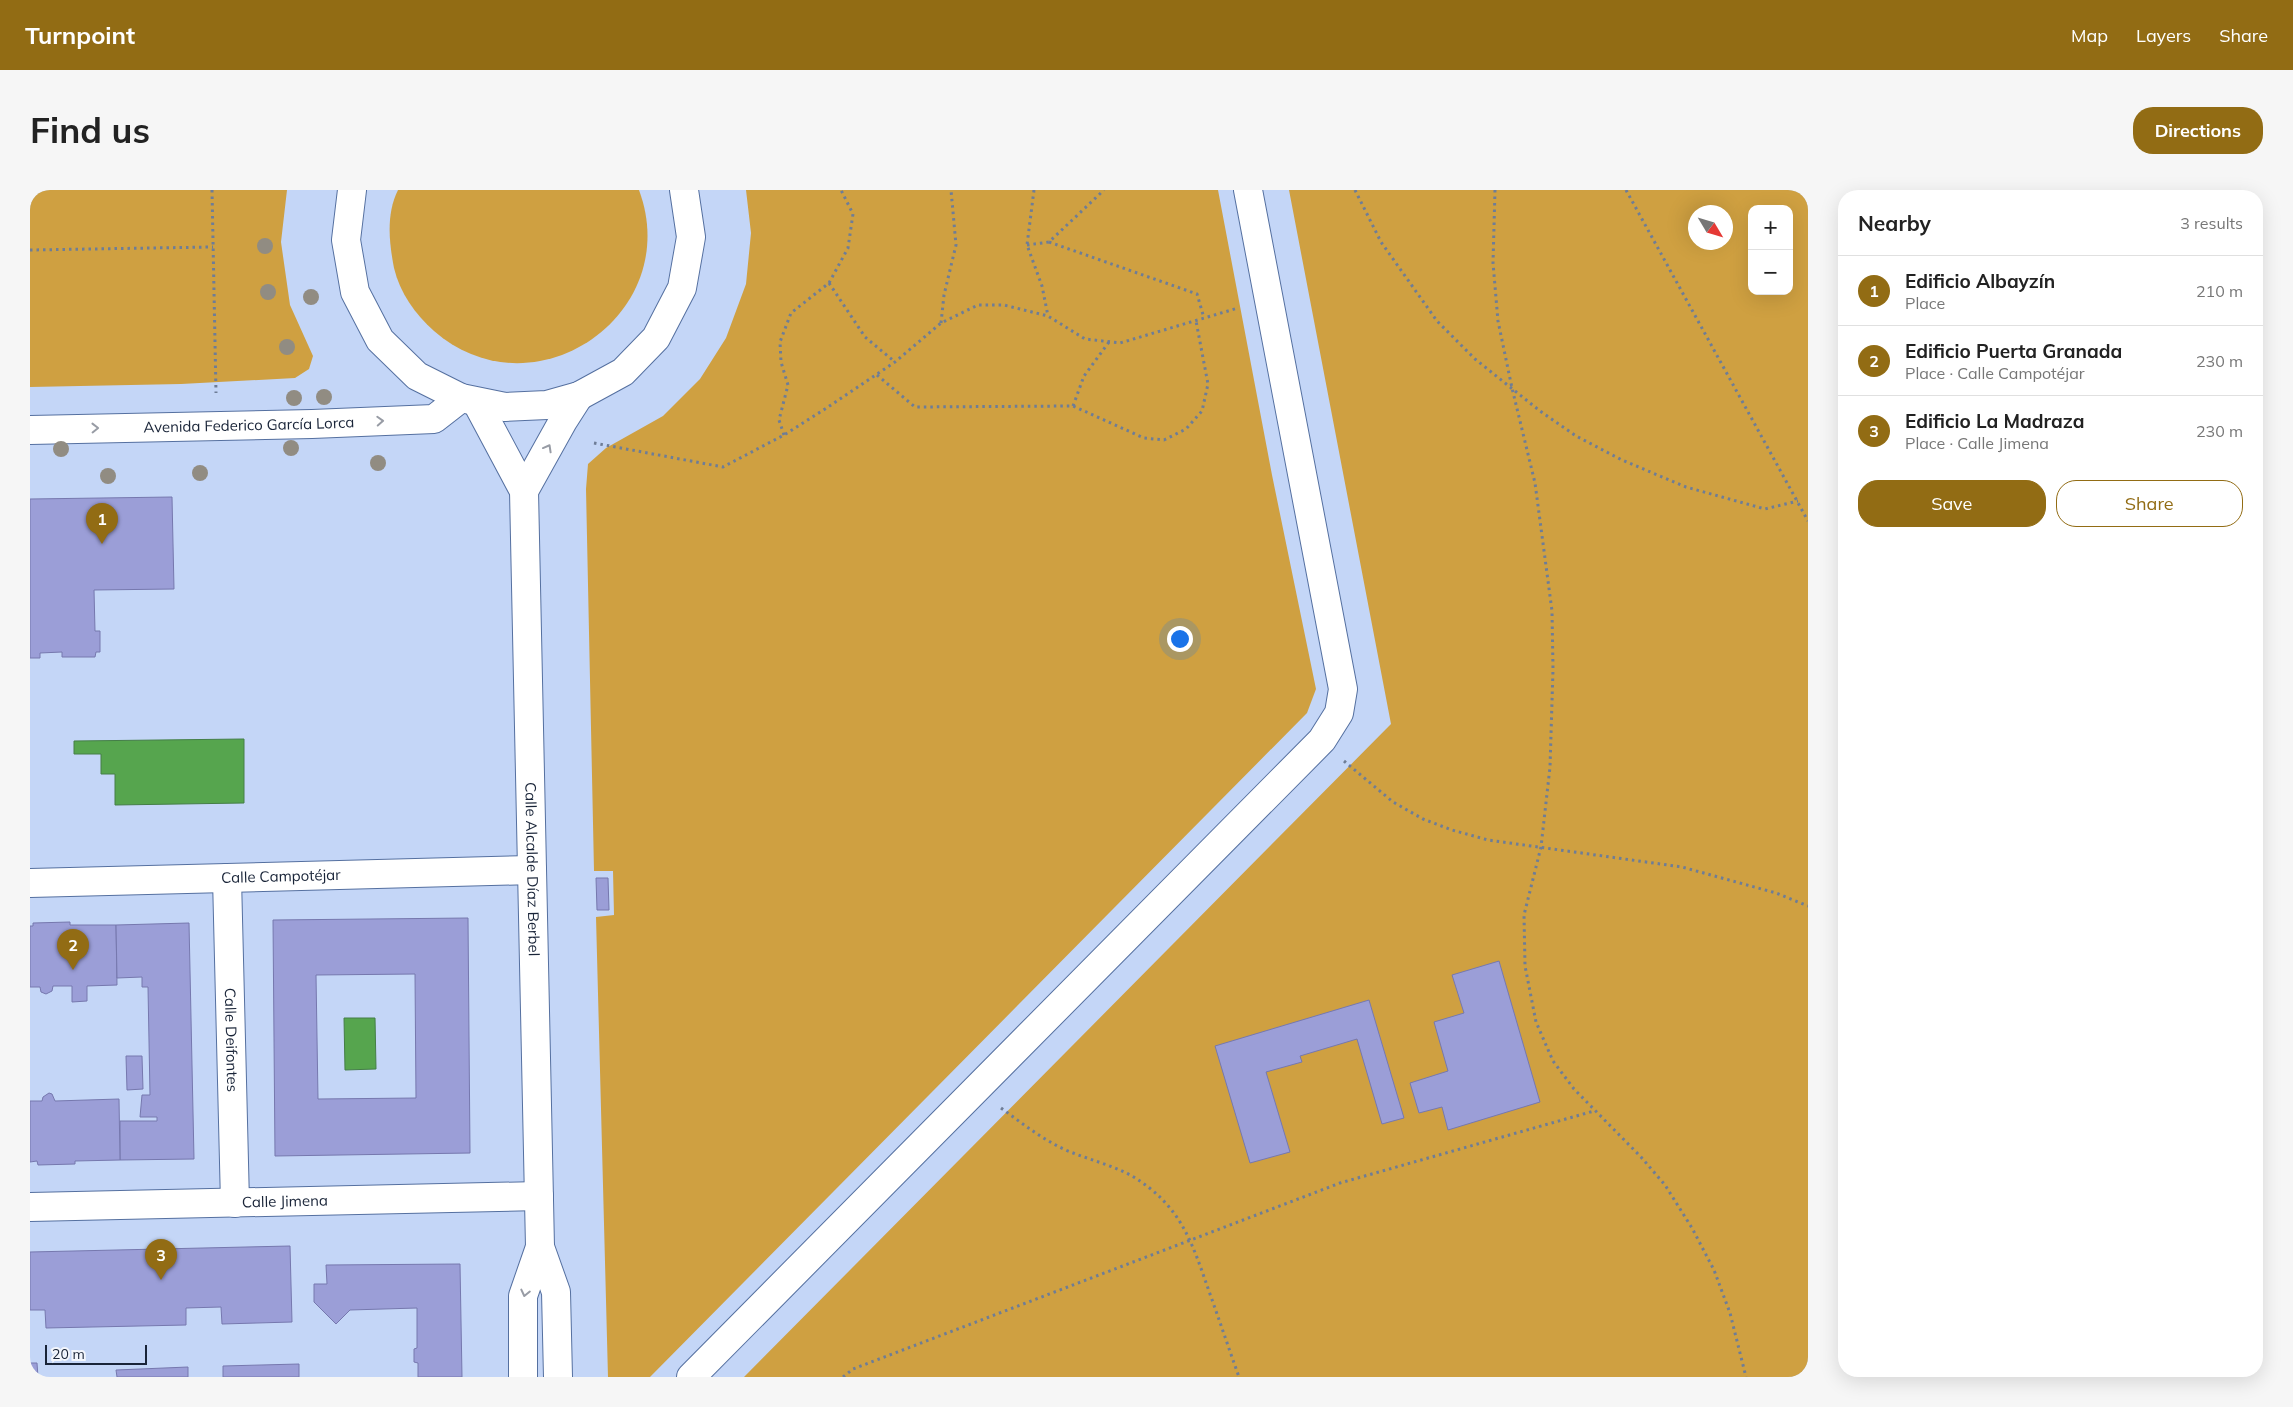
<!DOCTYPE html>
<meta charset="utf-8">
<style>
body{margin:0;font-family:Mulish,sans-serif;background:#f6f6f6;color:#222}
.controls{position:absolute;right:15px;top:15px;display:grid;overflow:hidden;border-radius:10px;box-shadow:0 5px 20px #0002}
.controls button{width:45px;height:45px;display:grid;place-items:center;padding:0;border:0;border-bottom:1px solid #e0e0e0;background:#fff;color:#222;font:25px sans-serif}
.compass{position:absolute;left:1658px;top:15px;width:45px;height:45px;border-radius:50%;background:#fff;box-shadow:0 5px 20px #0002;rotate:128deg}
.scale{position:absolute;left:15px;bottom:12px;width:102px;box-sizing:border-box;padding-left:5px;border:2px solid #192438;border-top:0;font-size:14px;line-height:18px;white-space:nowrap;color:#192438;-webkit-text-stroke:4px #f3f6fc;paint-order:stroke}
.you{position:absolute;left:1149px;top:448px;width:18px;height:18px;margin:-12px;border:4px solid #fff;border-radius:50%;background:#1a73e8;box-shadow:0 0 0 8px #1a73e833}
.badge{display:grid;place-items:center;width:32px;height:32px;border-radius:50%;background:#926c14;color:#fff;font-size:16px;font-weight:700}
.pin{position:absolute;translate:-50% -41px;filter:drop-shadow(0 1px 2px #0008)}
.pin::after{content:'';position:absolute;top:26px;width:18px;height:15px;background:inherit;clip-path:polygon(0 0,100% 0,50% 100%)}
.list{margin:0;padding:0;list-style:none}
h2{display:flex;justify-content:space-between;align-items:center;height:65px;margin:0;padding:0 20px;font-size:21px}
h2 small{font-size:16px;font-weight:400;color:#767676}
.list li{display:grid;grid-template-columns:32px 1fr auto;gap:15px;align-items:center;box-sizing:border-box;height:70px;padding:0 20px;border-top:1px solid #e0e0e0}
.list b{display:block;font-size:19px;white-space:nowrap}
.list p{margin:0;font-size:16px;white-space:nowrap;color:#767676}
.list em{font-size:16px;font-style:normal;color:#767676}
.actions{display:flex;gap:10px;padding:15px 20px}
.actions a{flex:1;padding:11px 0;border:1px solid #926c14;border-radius:20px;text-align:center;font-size:18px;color:#926c14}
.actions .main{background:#926c14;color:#fff}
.map{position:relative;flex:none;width:1778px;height:1187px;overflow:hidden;border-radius:20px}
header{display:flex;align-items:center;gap:30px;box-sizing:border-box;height:70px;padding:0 25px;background:#926c14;color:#fff}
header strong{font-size:24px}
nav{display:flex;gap:28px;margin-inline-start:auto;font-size:18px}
.intro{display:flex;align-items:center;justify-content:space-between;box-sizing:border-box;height:120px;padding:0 30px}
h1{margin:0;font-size:35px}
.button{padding:12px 22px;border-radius:20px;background:#926c14;color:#fff;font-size:18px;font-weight:700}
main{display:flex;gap:30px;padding:0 30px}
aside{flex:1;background:#fff;border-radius:20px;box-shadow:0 5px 20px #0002}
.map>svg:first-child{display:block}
.green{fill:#cfa041;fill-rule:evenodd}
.water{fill:#56a54e;stroke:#447e47}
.building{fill:#9b9ed7;stroke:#7678ae;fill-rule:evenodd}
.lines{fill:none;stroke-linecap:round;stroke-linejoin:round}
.street-casing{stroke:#5570a0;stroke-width:30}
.path{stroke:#6e7d97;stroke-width:3;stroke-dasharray:2.5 4;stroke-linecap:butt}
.street{stroke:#fff;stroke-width:28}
.tree{fill:#918c82}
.oneway{stroke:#989ca5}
.labels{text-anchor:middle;stroke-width:4;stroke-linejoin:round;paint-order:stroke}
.street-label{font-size:15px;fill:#192438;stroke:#f3f6fc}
</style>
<header>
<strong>Turnpoint</strong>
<nav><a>Map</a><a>Layers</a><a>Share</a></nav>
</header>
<div class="intro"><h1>Find us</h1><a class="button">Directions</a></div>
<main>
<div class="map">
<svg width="1778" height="1187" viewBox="0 0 1778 1187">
<rect width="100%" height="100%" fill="#c4d6f7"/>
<!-- green -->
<g class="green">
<path d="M 0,0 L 257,0 L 251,52 L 260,115 L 283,166 L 279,179 L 265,188 L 151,194 L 0,197 Z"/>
<path d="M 368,0 L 609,0 C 655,124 504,228 404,141 C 385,124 370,103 364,78 C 359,52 356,24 368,0 Z"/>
<path d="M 716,0 L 1188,0 L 1242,285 L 1286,499 L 1277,523 L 620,1187 L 578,1187 L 566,727 L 584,725 L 583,681 L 564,681 L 556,299 L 558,274 L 576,258 L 633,226 L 670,189 L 696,148 L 716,94 L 721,43 Z"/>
<path d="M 1259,0 L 1778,0 L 1778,1187 L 714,1187 L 1361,534 ZM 1722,19 L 1759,19 L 1759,101 L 1722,101 ZM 1666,22 L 1696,22 L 1696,52 L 1666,52 Z"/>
</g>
<!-- water -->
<g class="water">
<path d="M 214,549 L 214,613 L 85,615 L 85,584 L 71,584 L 71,564 L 44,564 L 44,551 Z"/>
<path d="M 314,828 L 345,828 L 346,879 L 315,880 Z"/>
</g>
<!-- building -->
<g class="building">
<path d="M 142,307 L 144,399 L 64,400 L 65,441 L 70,441 L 70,462 L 66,462 L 65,467 L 32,467 L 32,462 L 10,463 L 10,468 L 0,468 L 0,309 Z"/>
<path d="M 566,688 L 578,688 L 579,720 L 567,720 Z"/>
<path d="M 438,728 L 440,963 L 245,966 L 243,730 ZM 385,784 L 386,908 L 288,909 L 286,785 Z"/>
<path d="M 40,732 L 40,735 L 86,735 L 87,795 L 57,796 L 57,811 L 42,812 L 42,796 L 23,796 L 22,801 L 16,804 L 11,802 L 10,797 L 0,797 L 0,736 L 3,736 L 3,733 Z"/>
<path d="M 159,733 L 164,969 L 90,970 L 90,931 L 127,931 L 127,927 L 110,927 L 112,905 L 120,905 L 118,797 L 112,797 L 112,787 L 87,788 L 86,735 Z"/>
<path d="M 1469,771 L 1510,912 L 1418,940 L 1412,917 L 1389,923 L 1380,893 L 1418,881 L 1404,832 L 1434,823 L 1422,785 Z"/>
<path d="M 1339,810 L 1374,928 L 1352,934 L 1327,849 L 1270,866 L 1272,872 L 1236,882 L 1260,962 L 1220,973 L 1185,856 Z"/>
<path d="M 96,866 L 112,866 L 113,899 L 97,900 Z"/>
<path d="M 19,903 L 22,904 L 25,911 L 89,909 L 90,970 L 45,971 L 45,974 L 8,975 L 7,971 L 0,972 L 0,911 L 12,911 L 13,907 Z"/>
<path d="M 260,1056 L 262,1132 L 192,1134 L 191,1117 L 156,1118 L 156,1135 L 16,1138 L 15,1120 L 0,1120 L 0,1062 Z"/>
<path d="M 430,1074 L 432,1187 L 388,1187 L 388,1173 L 384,1172 L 384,1159 L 387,1158 L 387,1118 L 320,1120 L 306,1134 L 284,1112 L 284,1094 L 297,1094 L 296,1075 Z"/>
<path d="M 0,1173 L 7,1173 L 8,1187 L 0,1187 Z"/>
<path d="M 269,1174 L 269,1187 L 193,1187 L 193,1176 Z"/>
<path d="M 158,1177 L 158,1187 L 87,1187 L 86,1180 Z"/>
</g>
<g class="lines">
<!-- street casing -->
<g class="street-casing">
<g id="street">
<path d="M 322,0 L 316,50 L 325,102 L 350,150 L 387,186 L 431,208 L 475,217 L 517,215 L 549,206 L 593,182 L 626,148 L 652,98 L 661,47 L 654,0"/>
<path id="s1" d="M 447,213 L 494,301 L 510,1057 L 526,1102 L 528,1187"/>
<path id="s2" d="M 0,240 L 282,234 L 404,229 L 431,208"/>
<path d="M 494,301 L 533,231 L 549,206"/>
<path id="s3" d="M 197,688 L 205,1013"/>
<path id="s4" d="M 0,693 L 502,680"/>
<path id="s5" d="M 0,1017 L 509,1006"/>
<path d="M 493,1187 L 493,1106 L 510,1057"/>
<path d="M 661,1187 L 1292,550 L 1309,523 L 1313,499 L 1218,0"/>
</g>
</g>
<!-- path -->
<g class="path">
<path d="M 182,0 L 186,203"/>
<path d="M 1004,0 L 997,55 L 1012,96 L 1018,126"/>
<path d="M 1325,0 L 1351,52 L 1407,131 L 1445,169 L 1510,221 L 1546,246 L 1592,270 L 1656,297 L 1735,319 L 1768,311"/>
<path d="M 1465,0 L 1463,73 L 1468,131 L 1482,198 L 1505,293 L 1522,421 L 1523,479 L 1520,577 L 1511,657 L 1494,725 L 1495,776 L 1506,832 L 1523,871 L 1544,899 L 1611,967 L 1635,995 L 1662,1038 L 1684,1080 L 1700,1123 L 1716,1187"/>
<path d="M 1596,0 L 1778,331"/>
<path d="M 1019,52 L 1167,104 L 1174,128"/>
<path d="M 997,55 L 1019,52 L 1074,0"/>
<path d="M 0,60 L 183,57"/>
<path d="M 799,93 L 835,147 L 865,172"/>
<path d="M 911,133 L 914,105 L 926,55 L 921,0"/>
<path d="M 847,185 L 885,217 L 1043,216 L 1114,248 L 1134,250 L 1156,239 L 1172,221 L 1178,194 L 1166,131"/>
<path d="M 1043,216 L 1054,186 L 1079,152"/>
<path d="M 754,245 L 749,230 L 758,195 L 751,172 L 750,152 L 761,123 L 799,93 L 818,58 L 823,24 L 811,0"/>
<path d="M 564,253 L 693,277 L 754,245 L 795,219 L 865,172 L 911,133 L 948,115 L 974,115 L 1018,126 L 1055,149 L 1090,153 L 1208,118"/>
<path d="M 1314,571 L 1363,612 L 1393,629 L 1422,640 L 1458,650 L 1652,677 L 1746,703 L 1778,716"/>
<path d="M 971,918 C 993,934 1013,950 1038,961 C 1060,970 1082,975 1102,986 C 1152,1016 1162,1053 1180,1104 C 1190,1132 1199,1159 1209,1187"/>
<path d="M 813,1187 L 823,1179 L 1310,993 L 1564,921"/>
</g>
<!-- street -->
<use href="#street" class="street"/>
</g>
<!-- trees -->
<g class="tree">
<circle cx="235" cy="56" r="8"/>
<circle cx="238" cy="102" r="8"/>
<circle cx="281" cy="107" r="8"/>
<circle cx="257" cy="157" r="8"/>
<circle cx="294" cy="207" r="8"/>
<circle cx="264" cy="208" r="8"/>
<circle cx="261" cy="258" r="8"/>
<circle cx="31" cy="259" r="8"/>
<circle cx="348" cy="273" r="8"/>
<circle cx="170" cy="283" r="8"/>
<circle cx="78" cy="286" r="8"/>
</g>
<!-- one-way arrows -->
<defs><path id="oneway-chevron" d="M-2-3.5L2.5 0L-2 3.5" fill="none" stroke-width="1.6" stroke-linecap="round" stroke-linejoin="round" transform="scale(1.25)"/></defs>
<g class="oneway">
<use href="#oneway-chevron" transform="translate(350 231) rotate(-3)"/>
<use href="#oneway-chevron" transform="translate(65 238) rotate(-1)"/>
<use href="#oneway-chevron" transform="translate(518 258) rotate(-61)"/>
<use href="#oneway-chevron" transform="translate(495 1103) rotate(103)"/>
</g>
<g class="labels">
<!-- street labels -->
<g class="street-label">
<text dy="5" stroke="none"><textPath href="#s2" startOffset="219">Avenida Federico García Lorca</textPath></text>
<text dy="5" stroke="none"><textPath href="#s1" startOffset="478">Calle Alcalde Díaz Berbel</textPath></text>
<text dy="5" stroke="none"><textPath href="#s4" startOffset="251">Calle Campotéjar</textPath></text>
<text dy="5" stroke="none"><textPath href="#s3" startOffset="162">Calle Deifontes</textPath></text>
<text dy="5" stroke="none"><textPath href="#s5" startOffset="255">Calle Jimena</textPath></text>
</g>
</g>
</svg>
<div class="controls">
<button>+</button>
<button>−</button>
</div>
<svg class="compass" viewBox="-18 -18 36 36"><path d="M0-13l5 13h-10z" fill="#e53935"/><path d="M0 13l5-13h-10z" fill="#767676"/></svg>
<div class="scale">20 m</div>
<div class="you"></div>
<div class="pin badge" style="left:72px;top:354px">1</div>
<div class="pin badge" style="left:43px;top:780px">2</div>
<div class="pin badge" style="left:131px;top:1090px">3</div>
</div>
<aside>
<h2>Nearby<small>3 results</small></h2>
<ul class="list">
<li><span class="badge">1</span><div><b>Edificio Albayzín</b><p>Place</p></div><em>210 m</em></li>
<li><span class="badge">2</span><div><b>Edificio Puerta Granada</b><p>Place · Calle Campotéjar</p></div><em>230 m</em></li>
<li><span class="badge">3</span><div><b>Edificio La Madraza</b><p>Place · Calle Jimena</p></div><em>230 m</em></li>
</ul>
<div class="actions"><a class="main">Save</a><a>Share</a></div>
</aside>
</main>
